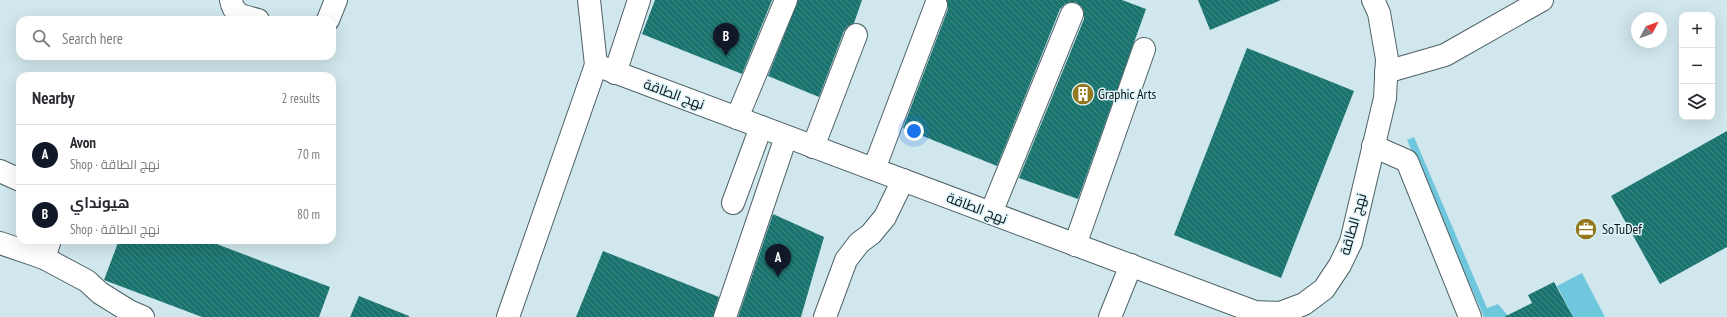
<!DOCTYPE html>
<meta charset="utf-8">
<style>
body{margin:0;font-family:"PT Sans Narrow",Cairo,sans-serif;background:#f2f2f3;color:#2b2b33}
.controls{position:absolute;right:12px;top:12px;display:grid;overflow:hidden;border-radius:8px;box-shadow:0 4px 16px #0002}
.controls button{width:36px;height:36px;display:grid;place-items:center;padding:0;border:0;border-bottom:1px solid #e1e1e2;background:#fff;color:#2b2b33;font:20px sans-serif}
.compass{position:absolute;left:1631px;top:12px;width:36px;height:36px;border-radius:50%;background:#fff;box-shadow:0 4px 16px #0002;rotate:49deg}
.you{position:absolute;left:914px;top:131px;width:14px;height:14px;margin:-10px;border:3px solid #fff;border-radius:50%;background:#1a73e8;box-shadow:0 0 0 6px #1a73e833}
.badge{display:grid;place-items:center;width:26px;height:26px;border-radius:50%;background:#111827;color:#fff;font-size:13px;font-weight:700}
.pin{position:absolute;translate:-50% -33px;filter:drop-shadow(0 1px 2px #0008)}
.pin::after{content:'';position:absolute;top:21px;width:14px;height:12px;background:inherit;clip-path:polygon(0 0,100% 0,50% 100%)}
.list{margin:0;padding:0;list-style:none}
h2{display:flex;justify-content:space-between;align-items:center;height:52px;margin:0;padding:0 16px;font-size:17px}
h2 small{font-size:13px;font-weight:400;color:#7c7c81}
.list li{display:grid;grid-template-columns:26px 1fr auto;gap:12px;align-items:center;box-sizing:border-box;height:60px;padding:0 16px;border-top:1px solid #e1e1e2}
.list b{display:block;font-size:15px;white-space:nowrap}
.list p{margin:0;font-size:13px;white-space:nowrap;color:#7c7c81}
.list em{font-size:13px;font-style:normal;color:#7c7c81}
.icon{flex:none;width:22px;height:22px;fill:none;stroke:currentColor;stroke-width:2;stroke-linecap:round;stroke-linejoin:round}
.map{position:relative;flex:none;width:1727px;height:317px;overflow:hidden}
.search{position:absolute;background:#fff;box-shadow:0 4px 16px #0002;left:16px;top:16px;width:320px;height:44px;display:flex;align-items:center;gap:10px;box-sizing:border-box;padding:0 14px;border-radius:12px;color:#7c7c81;font-size:15px}
.panel{position:absolute;background:#fff;box-shadow:0 4px 16px #0002;left:16px;top:72px;width:320px;height:172px;border-radius:12px}
.map>svg:first-child{display:block}
.green{fill:#6fc7dd}
.building{fill:url(#building-back-hatch)}
.lines{fill:none;stroke-linecap:round;stroke-linejoin:round}
.minor-casing{stroke:#4d6166;stroke-width:24}
.minor{stroke:#fff;stroke-width:22}
.labels{text-anchor:middle;stroke-width:3;stroke-linejoin:round;paint-order:stroke}
.street-label{font-size:14px;fill:#0b1315;stroke:#ddf4fa}
.poi-label{font-size:14px;fill:#0b1315;stroke:#ddf4fa;text-anchor:start}
</style>
<div class="map">
<svg width="1727" height="317" viewBox="0 0 1727 317">
<defs>
<pattern id="building-back-hatch" width="6" height="6" patternUnits="userSpaceOnUse"><rect width="6" height="6" fill="#19736f"/><path d="M-1 5l2 2M0 0l6 6M5-1l2 2" fill="none" stroke="#488885"/></pattern>
</defs>
<rect width="100%" height="100%" fill="#d0e7ed"/>
<!-- green -->
<g class="green">
<path d="M 1414,137 L 1487,308 L 1498,304 L 1509,317 L 1484,317 L 1407,140 Z"/>
<path d="M 1582,273 L 1605,317 L 1573,317 L 1557,286 Z"/>
</g>
<!-- building -->
<g class="building">
<path d="M 655,0 L 772,0 L 742,74 L 642,34 Z"/>
<path d="M 798,0 L 862,0 L 854,23 L 848,26 L 844,31 L 819,97 L 768,76 Z"/>
<path d="M 947,0 L 1122,0 L 1146,9 L 1078,199 L 1019,178 L 1084,19 L 1084,13 L 1082,7 L 1077,3 L 1071,2 L 1065,4 L 1060,9 L 997,166 L 903,128 L 948,9 Z"/>
<path d="M 1198,0 L 1281,0 L 1210,30 Z"/>
<path d="M 1247,48 L 1354,91 L 1281,278 L 1174,235 Z"/>
<path d="M 1727,131 L 1727,247 L 1660,284 L 1611,196 Z"/>
<path d="M 773,214 L 824,237 L 801,317 L 738,317 Z"/>
<path d="M 119,240 L 206,240 L 330,287 L 319,317 L 202,317 L 104,280 Z"/>
<path d="M 603,251 L 719,297 L 713,317 L 576,317 Z"/>
<path d="M 1554,282 L 1573,317 L 1504,317 L 1532,303 L 1528,295 Z"/>
<path d="M 359,296 L 409,316 L 409,317 L 350,317 Z"/>
</g>
<g class="lines">
<!-- minor casing -->
<g class="minor-casing">
<g id="minor">
<path d="M 231,0 C 234,17 244,16 258,20"/>
<path d="M 328,20 L 336,0"/>
<path d="M 596,65 L 1255,312 L 1280,313 L 1304,304 L 1324,289 L 1340,265 L 1351,242 L 1385,98 L 1387,59 L 1379,13 L 1373,0"/>
<path d="M 1386,72 L 1445,55 L 1542,0"/>
<path d="M 615,73 L 639,0"/>
<path d="M 737,118 L 786,0"/>
<path d="M 1373,146 L 1407,161 L 1470,317"/>
<path d="M 813,147 L 856,35"/>
<path d="M 874,169 L 936,5"/>
<path d="M 0,171 L 20,180"/>
<path d="M 733,203 L 761,127"/>
<path d="M 991,213 L 1072,14"/>
<path d="M 0,243 L 44,258 L 87,281 L 100,293 L 129,311 L 143,317"/>
<path d="M 1075,245 L 1144,49"/>
<path d="M 44,258 L 50,240"/>
<path d="M 508,317 L 596,65 L 589,0"/>
<path d="M 725,317 L 786,137"/>
<path d="M 825,317 L 846,260 L 859,243 L 871,234 L 885,217 L 903,180"/>
<path d="M 1110,317 L 1131,265"/>
</g>
</g>
<!-- minor -->
<use href="#minor" class="minor"/>
</g>
<!-- icons -->
<defs>
<g id="building-disc" transform="scale(1.15)"><circle r="9.5" fill="#92771d" stroke="#ddf4fa"/><path d="M-4-6H4V6H1V3H-1V6H-4ZM-2.5-4.3h1.7v1.8h-1.7ZM.8-4.3h1.7v1.8H.8ZM-2.5-1h1.7V.8h-1.7ZM.8-1h1.7V.8H.8Z" fill="#fff"/></g>
<g id="office-disc" transform="scale(1.15)"><circle r="9.5" fill="#92771d" stroke="#ddf4fa"/><path d="M-6-3h4V-5.5h4V-3h4V5H-6ZM-1-4.5V-3h2v-1.5ZM-6 0V1H6V0Z" fill="#fff"/></g>
</defs>
<g fill-rule="evenodd">
<use href="#building-disc" x="1083" y="94"/>
<use href="#office-disc" x="1586" y="229"/>
</g>
<g class="labels">
<!-- street labels -->
<g class="street-label">
<text transform="translate(674 94) rotate(20)" y="5">نهج الطاقة</text>
<text transform="translate(977 208) rotate(21)" y="5">نهج الطاقة</text>
<text transform="translate(1353 224) rotate(-74)" y="5">نهج الطاقة</text>
</g>
<!-- poi labels -->
<g class="poi-label">
<text x="1098" y="99">Graphic Arts</text>
<text x="1602" y="234">SoTuDef</text>
</g>
</g>
</svg>
<div class="controls">
<button>+</button>
<button>−</button>
<button><svg class="icon" aria-label="layers" viewBox="0 0 24 24"><path d="M12 4l9 5-9 5-9-5zM3 14l9 5 9-5"/></svg></button>
</div>
<svg class="compass" viewBox="-18 -18 36 36"><path d="M0-13l5 13h-10z" fill="#e53935"/><path d="M0 13l5-13h-10z" fill="#7c7c81"/></svg>
<div class="you"></div>
<div class="pin badge" style="left:778px;top:277px">A</div>
<div class="pin badge" style="left:726px;top:56px">B</div>
<div class="search"><svg class="icon" aria-label="search" viewBox="0 0 24 24"><circle cx="10" cy="10" r="6"/><path d="M15 15l6 6"/></svg>Search here</div>
<section class="panel">
<h2>Nearby<small>2 results</small></h2>
<ul class="list">
<li><span class="badge">A</span><div><b>Avon</b><p>Shop · نهج الطاقة</p></div><em>70 m</em></li>
<li><span class="badge">B</span><div><b>هيونداي</b><p>Shop · نهج الطاقة</p></div><em>80 m</em></li>
</ul>
</section>
</div>
